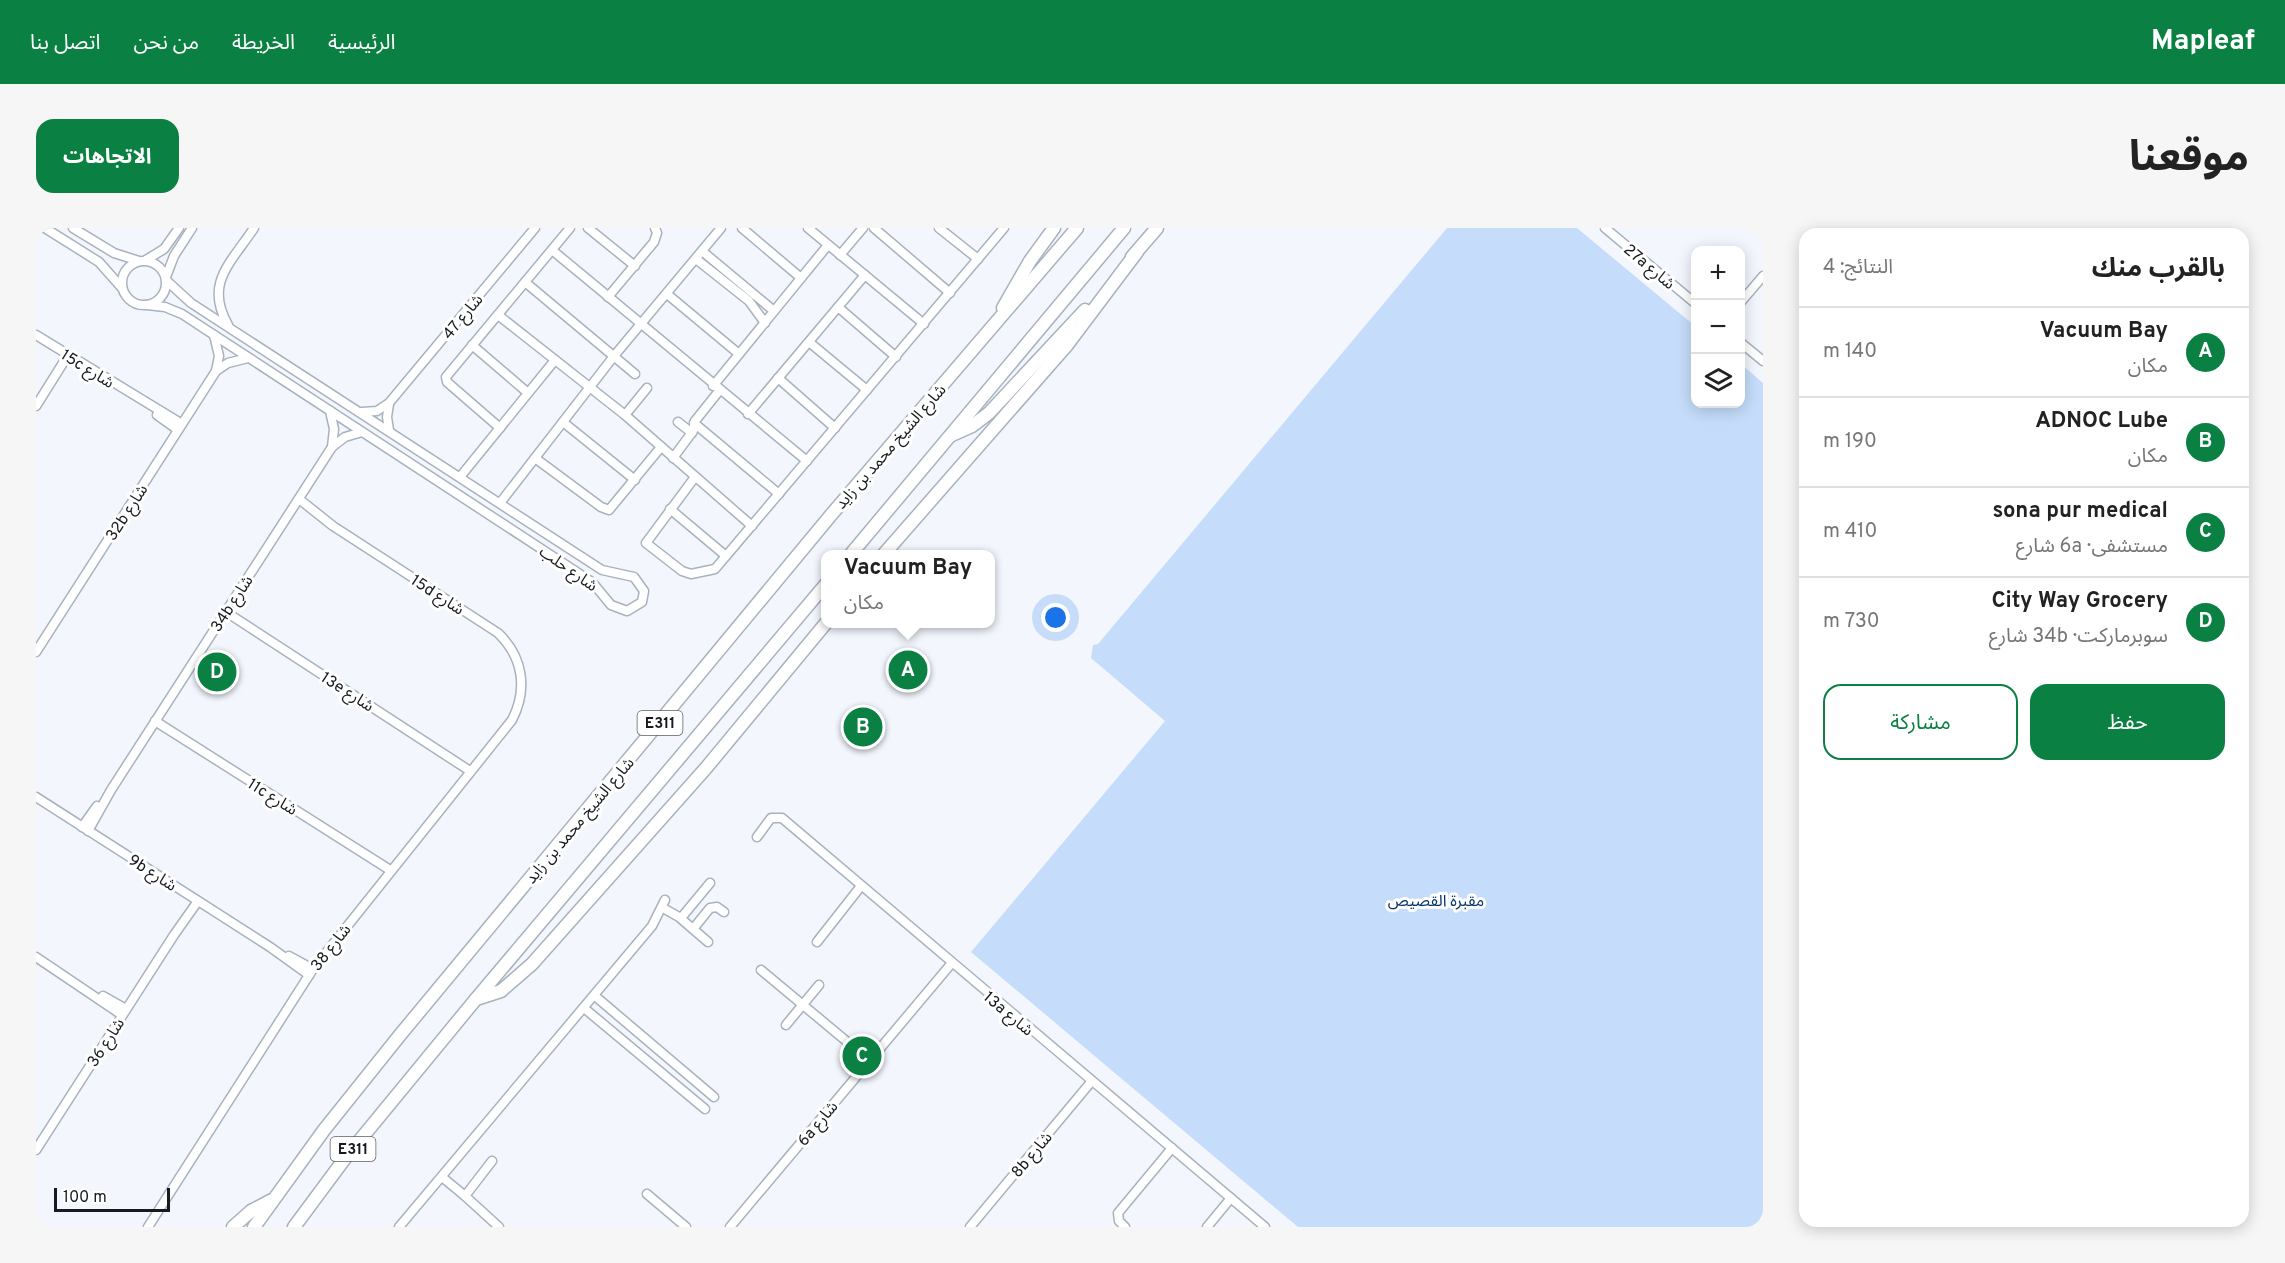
<!DOCTYPE html>
<html lang="ar">
<meta charset="utf-8">
<style>
body{margin:0;font-family:Overpass,"Noto Sans Arabic",sans-serif;background:#f6f6f6;color:#222;direction:rtl}
.controls{position:absolute;right:18px;top:18px;display:grid;overflow:hidden;border-radius:12px;box-shadow:0 3px 15px #0003}
.controls button{width:54px;height:54px;display:grid;place-items:center;padding:0;border:0;border-bottom:2px solid #e0e0e0;background:#fff;color:#222;font:30px sans-serif}
.scale{position:absolute;left:18px;bottom:15px;width:116px;box-sizing:border-box;padding-left:6px;border:3px solid #171a1e;border-top:0;font-size:16px;line-height:21px;white-space:nowrap;color:#171a1e;-webkit-text-stroke:4px #fff;paint-order:stroke}
.you{position:absolute;left:1020px;top:390px;width:21px;height:21px;margin:-15px;border:4px solid #fff;border-radius:50%;background:#1a73e8;box-shadow:0 0 0 9px #1a73e833}
.badge{display:grid;place-items:center;width:39px;height:39px;border-radius:50%;background:#0b8043;color:#fff;font-size:20px;font-weight:700}
.pin{position:absolute;translate:-50% -50%;border:3px solid #fff;box-shadow:0 2px 6px #0006}
.popup{position:absolute;left:785px;top:322px;width:174px;height:78px;box-sizing:border-box;display:grid;place-content:center;border-radius:12px;background:#fff;filter:drop-shadow(0 2px 4px #0005);font-size:20px;white-space:nowrap;color:#767676}
.popup b{font-size:22px;color:#222}
.popup::after{content:'';position:absolute;left:50%;top:100%;margin-left:-12px;border:12px solid transparent;border-top-color:#fff}
.list{margin:0;padding:0;list-style:none}
h2{display:flex;justify-content:space-between;align-items:center;height:78px;margin:0;padding:0 24px;font-size:26px}
h2 small{font-size:20px;font-weight:400;color:#767676}
.list li{display:grid;grid-template-columns:39px 1fr auto;gap:18px;align-items:center;box-sizing:border-box;height:90px;padding:0 24px;border-top:2px solid #e0e0e0}
.list b{display:block;font-size:22px;white-space:nowrap}
.list p{margin:0;font-size:20px;white-space:nowrap;color:#767676}
.list em{font-size:20px;font-style:normal;color:#767676}
.actions{display:flex;gap:12px;padding:18px 24px}
.actions a{flex:1;padding:14px 0;border:2px solid #0b8043;border-radius:18px;text-align:center;font-size:21px;color:#0b8043}
.actions .main{background:#0b8043;color:#fff}
.icon{flex:none;width:33px;height:33px;fill:none;stroke:currentColor;stroke-width:2;stroke-linecap:round;stroke-linejoin:round}
.map{position:relative;flex:none;width:1727px;height:999px;overflow:hidden;direction:ltr;border-radius:18px}
header{display:flex;align-items:center;gap:36px;box-sizing:border-box;height:84px;padding:0 30px;background:#0b8043;color:#fff}
header strong{font-size:28px}
nav{display:flex;gap:33px;margin-inline-start:auto;font-size:21px}
.intro{display:flex;align-items:center;justify-content:space-between;box-sizing:border-box;height:144px;padding:0 36px}
h1{margin:0;font-size:42px}
.button{padding:15px 27px;border-radius:18px;background:#0b8043;color:#fff;font-size:21px;font-weight:700}
main{display:flex;gap:36px;padding:0 36px}
aside{flex:1;background:#fff;border-radius:18px;box-shadow:0 3px 15px #0003}
.map>svg:first-child{display:block}
.green{fill:#c5ddfa}
.lines{fill:none;stroke-linecap:round;stroke-linejoin:round}
.minor-casing{stroke:#a8b2be;stroke-width:11}
.highway-casing{stroke:#a8b2be;stroke-width:15}
.minor{stroke:#fff;stroke-width:8}
.highway{stroke:#fff;stroke-width:12}
.labels{text-anchor:middle;stroke-width:6;stroke-linejoin:round;paint-order:stroke}
.shield{fill:#fff;stroke:#5d5f62;stroke-width:1.5}
.shield-label{font-size:15px;font-weight:bold;fill:#171a1e}
.street-label{font-size:16px;fill:#171a1e;stroke:#fff}
.park-label{font-size:16px;fill:#053465;stroke:#fff}
</style>
<header>
<strong>Mapleaf</strong>
<nav><a>الرئيسية</a><a>الخريطة</a><a>من نحن</a><a>اتصل بنا</a></nav>
</header>
<div class="intro"><h1>موقعنا</h1><a class="button">الاتجاهات</a></div>
<main>
<aside>
<h2>بالقرب منك<small>النتائج: 4</small></h2>
<ul class="list">
<li><span class="badge">A</span><div><b>Vacuum Bay</b><p>مكان</p></div><em>140 m</em></li>
<li><span class="badge">B</span><div><b>ADNOC Lube</b><p>مكان</p></div><em>190 m</em></li>
<li><span class="badge">C</span><div><b>sona pur medical</b><p>مستشفى · 6a شارع</p></div><em>410 m</em></li>
<li><span class="badge">D</span><div><b>City Way Grocery</b><p>سوبرماركت · 34b شارع</p></div><em>730 m</em></li>
</ul>
<div class="actions"><a class="main">حفظ</a><a>مشاركة</a></div>
</aside>
<div class="map">
<svg width="1727" height="999" viewBox="0 0 1727 999">
<rect width="100%" height="100%" fill="#f3f7fd"/>
<!-- green -->
<path class="green" d="M 1411,0 L 1541,0 L 1659,98 L 1660,176 L 1704,176 L 1705,136 L 1727,155 L 1727,999 L 1262,999 L 935,724 L 1129,493 L 1055,430 L 1057,417 L 1062,416 Z"/>
<g class="lines">
<!-- minor casing -->
<g class="minor-casing">
<g id="minor">
<path d="M 9,0 L 63,34 L 86,60"/>
<path d="M 37,0 L 78,25 L 103,33"/>
<path d="M 552,0 L 599,38"/>
<path d="M 706,0 L 765,50"/>
<path d="M 772,0 L 888,96"/>
<path d="M 838,0 L 914,65"/>
<path d="M 903,0 L 942,31"/>
<path d="M 1569,0 L 1660,76"/>
<path d="M 516,22 L 771,233"/>
<path d="M 666,23 L 738,83"/>
<path d="M 804,27 L 827,0"/>
<path d="M 660,31 L 713,73 L 729,95"/>
<path d="M 110,32 L 128,21 L 143,0"/>
<circle cx="108" cy="55" r="22"/>
<path d="M 130,49 L 138,28 L 156,0"/>
<path d="M 489,54 L 599,146"/>
<path d="M 631,66 L 703,126"/>
<path d="M 572,69 L 618,14 L 621,5 L 619,0"/>
<path d="M 1704,75 L 1727,48"/>
<path d="M 111,77 L 129,79 L 146,86 L 556,354 L 575,377 L 591,383 L 606,374 L 608,363 L 598,349 L 566,342 L 155,75 L 131,53"/>
<path d="M 802,79 L 860,129"/>
<path d="M 462,87 L 589,187 L 716,298"/>
<path d="M 192,97 C 168,55 195,35 218,0"/>
<path d="M 0,107 L 146,196"/>
<path d="M 178,107 L 183,128 L 180,143"/>
<path d="M 773,114 L 831,162"/>
<path d="M 1704,114 L 1727,133"/>
<path d="M 436,117 L 492,165"/>
<path d="M 742,150 L 799,200"/>
<path d="M 677,158 L 792,17"/>
<path d="M 0,178 L 32,127"/>
<path d="M 294,183 L 298,201 L 296,219"/>
<path d="M 326,184 L 341,183 L 353,175 L 499,0"/>
<path d="M 712,186 L 829,47"/>
<path d="M 121,187 L 142,202"/>
<path d="M 589,187 L 611,160"/>
<path d="M 527,194 L 599,252"/>
<path d="M 642,194 L 656,205"/>
<path d="M 658,195 L 743,266"/>
<path d="M 464,200 L 411,154 L 410,149 L 534,0"/>
<path d="M 353,202 L 351,189 L 353,176"/>
<path d="M 499,230 L 565,279 L 573,282 L 625,219"/>
<path d="M 637,230 L 657,203 L 659,193 L 683,163"/>
<path d="M 424,249 L 519,132"/>
<path d="M 659,249 L 610,315 L 646,343 L 655,346 L 679,341 L 968,0"/>
<path d="M 464,275 L 578,128 L 685,0"/>
<path d="M 634,281 L 690,328"/>
<path d="M 190,384 L 434,543"/>
<path d="M 0,424 L 180,143 L 192,135 L 212,130"/>
<path d="M 119,493 L 354,642"/>
<path d="M 0,569 L 234,719 L 273,747"/>
<path d="M 46,599 L 61,578"/>
<path d="M 52,603 L 75,562 L 296,219 L 309,209 L 326,204"/>
<path d="M 721,609 L 735,590 L 746,590 L 1229,999"/>
<path d="M 627,680 L 643,689 L 672,714"/>
<path d="M 645,690 L 674,655"/>
<path d="M 657,701 L 674,680 L 681,679 L 688,684"/>
<path d="M 781,714 L 825,658"/>
<path d="M 253,728 L 277,741"/>
<path d="M 0,729 L 86,787"/>
<path d="M 725,742 L 833,832"/>
<path d="M 67,768 L 90,781"/>
<path d="M 559,768 L 678,869"/>
<path d="M 548,780 L 669,881"/>
<path d="M 750,797 L 783,757"/>
<path d="M 0,922 L 138,707 L 162,673"/>
<path d="M 456,933 L 429,968 L 463,999"/>
<path d="M 406,949 L 429,968"/>
<path d="M 611,966 L 650,999"/>
<path d="M 112,999 L 277,741 L 476,492 C 492,461 487,429 462,405 L 297,298 L 263,271"/>
<path d="M 363,999 L 616,698 L 629,672"/>
<path d="M 694,999 L 915,736"/>
<path d="M 934,999 L 1055,854"/>
<path d="M 1089,999 L 1083,993 L 1082,985 L 1136,920"/>
<path d="M 1171,999 L 1195,970"/>
</g>
</g>
<!-- highway casing -->
<g class="highway-casing">
<g id="highway">
<path d="M 1096,29 L 1121,0"/>
<path d="M 967,80 L 994,33 L 1018,0"/>
<path d="M 916,207 L 936,198 L 953,185 L 1049,82"/>
<path d="M 815,326 L 1088,0"/>
<path d="M 848,326 L 1031,117 L 1101,24"/>
<path d="M 440,771 L 465,763 L 496,736 L 670,540 L 790,395"/>
<path d="M 197,999 L 215,983 L 236,972"/>
<path d="M 218,999 L 288,902 L 364,807 L 795,287 L 1041,0"/>
<path d="M 258,999 L 310,929 L 440,771 L 790,356"/>
</g>
</g>
<!-- minor -->
<use href="#minor" class="minor"/>
<!-- highway -->
<use href="#highway" class="highway"/>
</g>
<g class="labels">
<!-- shield labels -->
<g class="shield">
<rect x="601.5" y="483" width="45" height="24" rx="4.5"/>
<rect x="294.5" y="909" width="45" height="24" rx="4.5"/>
</g>
<g class="shield-label">
<text x="624" y="500">E311</text>
<text x="317" y="926">E311</text>
</g>
<!-- street labels -->
<g class="street-label">
<text transform="translate(1614 38) rotate(40)" y="6">27a شارع</text>
<text transform="translate(426 88) rotate(-50)" y="6">شارع 47</text>
<text transform="translate(52 140) rotate(32)" y="6">15c شارع</text>
<text transform="translate(854 218) rotate(-49)" y="6">شارع الشيخ محمد بن زايد</text>
<text transform="translate(90 284) rotate(-57)" y="6">32b شارع</text>
<text transform="translate(533 340) rotate(35)" y="6">شارع حلب</text>
<text transform="translate(402 366) rotate(33)" y="6">15d شارع</text>
<text transform="translate(195 375) rotate(-57)" y="6">34b شارع</text>
<text transform="translate(312 463) rotate(33)" y="6">13e شارع</text>
<text transform="translate(237 568) rotate(32)" y="6">11c شارع</text>
<text transform="translate(543 592) rotate(-50)" y="6">شارع الشيخ محمد بن زايد</text>
<text transform="translate(117 644) rotate(33)" y="6">9b شارع</text>
<text transform="translate(294 719) rotate(-52)" y="6">شارع 38</text>
<text transform="translate(973 785) rotate(40)" y="6">13a شارع</text>
<text transform="translate(69 814) rotate(-57)" y="6">شارع 36</text>
<text transform="translate(781 895) rotate(-50)" y="6">6a شارع</text>
<text transform="translate(995 926) rotate(-50)" y="6">8b شارع</text>
</g>
<!-- park labels -->
<g class="park-label">
<text x="1400" y="678">مقبرة القصيص</text>
</g>
</g>
</svg>
<div class="controls">
<button>+</button>
<button>−</button>
<button><svg class="icon" aria-label="layers" viewBox="0 0 24 24"><path d="M12 4l9 5-9 5-9-5zM3 14l9 5 9-5"/></svg></button>
</div>
<div class="scale">100 m</div>
<div class="you"></div>
<div class="pin badge" style="left:872px;top:442px">A</div>
<div class="popup"><b>Vacuum Bay</b>مكان</div>
<div class="pin badge" style="left:827px;top:499px">B</div>
<div class="pin badge" style="left:826px;top:828px">C</div>
<div class="pin badge" style="left:181px;top:444px">D</div>
</div>
</main>
